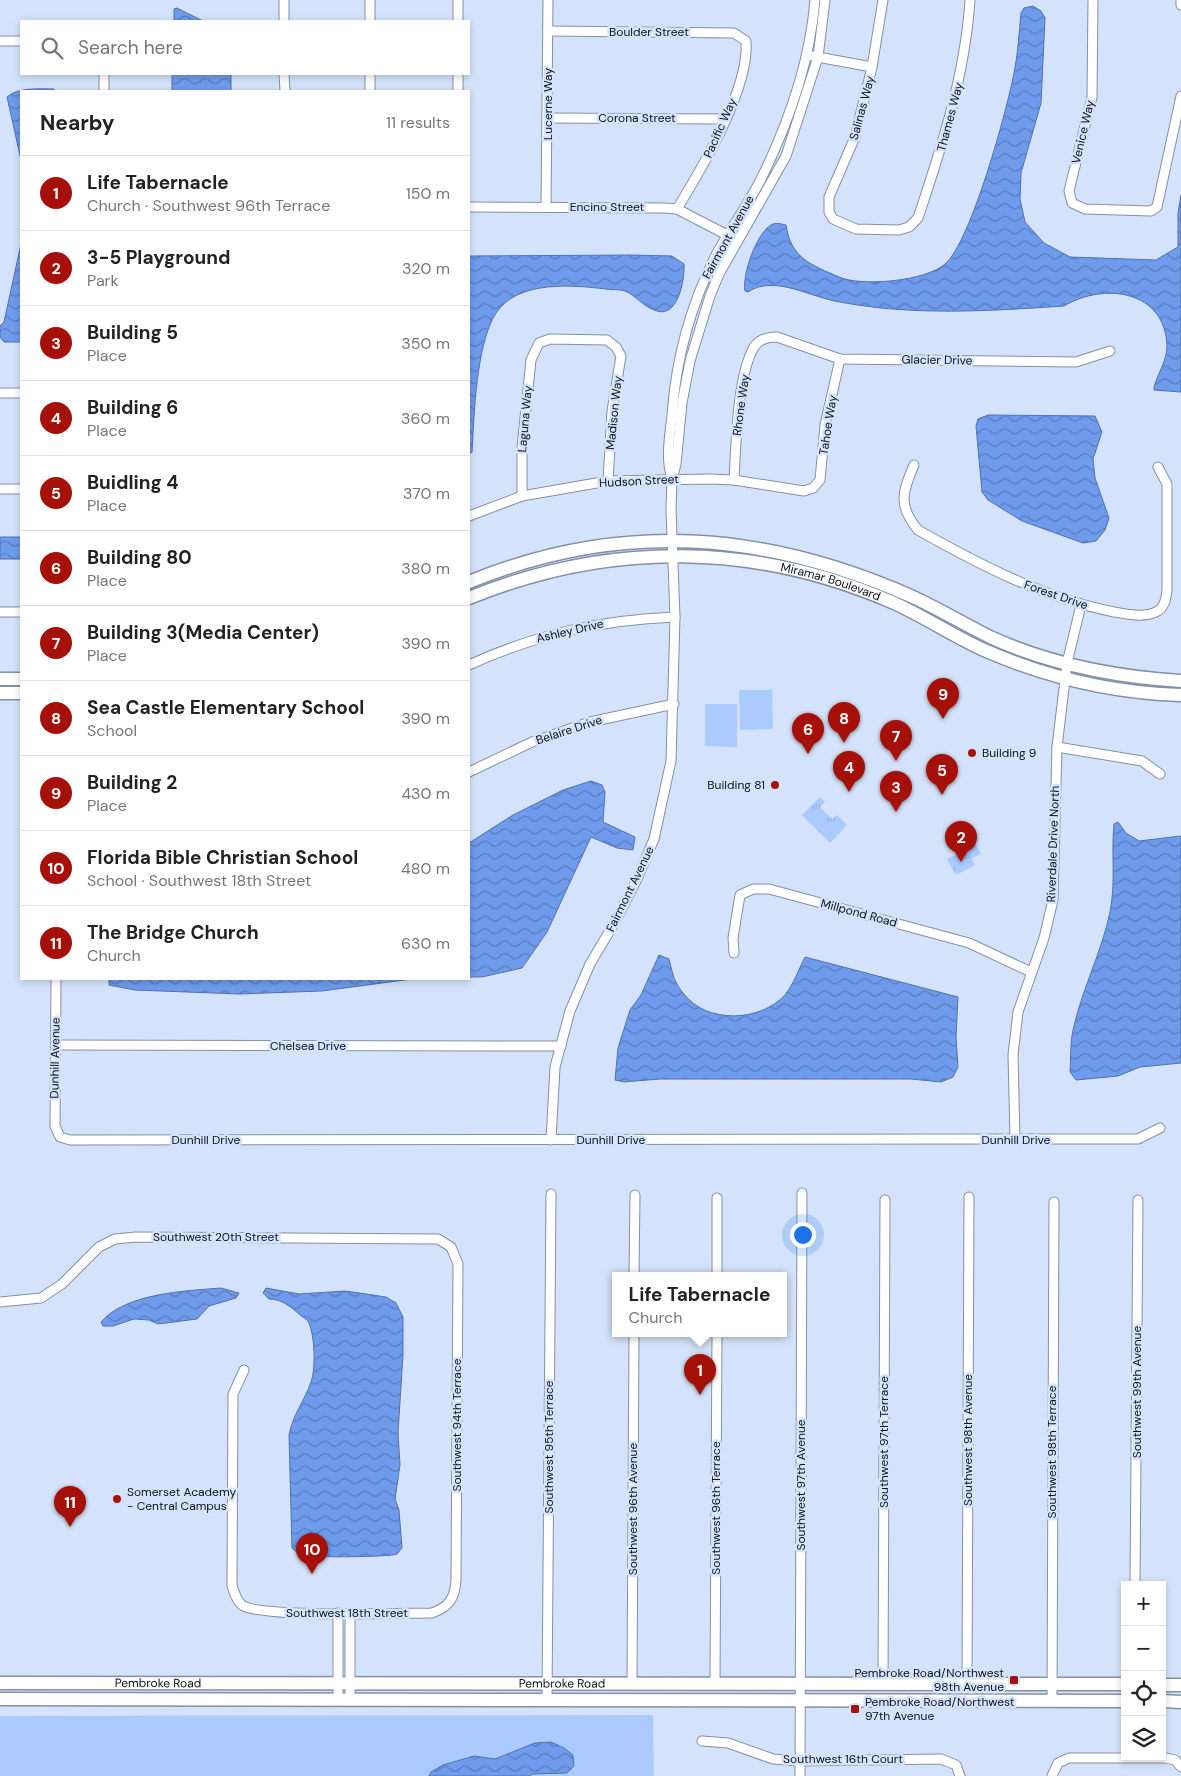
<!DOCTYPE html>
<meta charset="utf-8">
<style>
body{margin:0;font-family:"DM Sans",sans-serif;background:#f2f2f2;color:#222}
.controls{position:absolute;right:15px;bottom:15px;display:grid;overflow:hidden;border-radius:0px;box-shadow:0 2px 8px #0003}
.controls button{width:45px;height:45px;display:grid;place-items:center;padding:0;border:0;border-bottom:1px solid #e0e0e0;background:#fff;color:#222;font:25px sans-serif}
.you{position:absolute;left:802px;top:1234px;width:18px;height:18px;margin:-12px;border:4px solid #fff;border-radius:50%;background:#1a73e8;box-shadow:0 0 0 8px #1a73e833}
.badge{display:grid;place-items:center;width:32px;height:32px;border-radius:50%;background:#a51008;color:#fff;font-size:16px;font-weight:700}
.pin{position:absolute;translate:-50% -41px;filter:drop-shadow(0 1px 2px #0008)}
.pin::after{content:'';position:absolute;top:26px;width:18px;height:15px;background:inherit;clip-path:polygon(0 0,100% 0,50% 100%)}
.popup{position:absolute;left:612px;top:1272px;width:175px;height:65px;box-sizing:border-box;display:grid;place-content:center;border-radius:0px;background:#fff;filter:drop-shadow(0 1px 4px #0005);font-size:16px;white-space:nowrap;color:#767676}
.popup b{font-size:19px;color:#222}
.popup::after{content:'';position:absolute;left:50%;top:100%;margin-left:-10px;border:10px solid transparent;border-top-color:#fff}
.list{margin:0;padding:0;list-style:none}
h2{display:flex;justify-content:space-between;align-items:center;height:65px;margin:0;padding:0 20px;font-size:21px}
h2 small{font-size:16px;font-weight:400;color:#767676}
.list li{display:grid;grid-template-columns:32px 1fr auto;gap:15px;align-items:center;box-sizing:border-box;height:75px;padding:0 20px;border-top:1px solid #e0e0e0}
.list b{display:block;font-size:19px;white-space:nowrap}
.list p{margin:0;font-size:16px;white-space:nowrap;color:#767676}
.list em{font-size:16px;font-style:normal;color:#767676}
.icon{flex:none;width:28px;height:28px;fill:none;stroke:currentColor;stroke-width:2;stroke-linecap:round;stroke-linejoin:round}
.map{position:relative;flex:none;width:1181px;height:1776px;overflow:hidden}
.search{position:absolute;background:#fff;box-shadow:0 2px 8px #0003;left:20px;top:20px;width:450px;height:55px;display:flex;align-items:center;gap:12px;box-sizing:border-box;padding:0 18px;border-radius:0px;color:#767676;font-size:19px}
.panel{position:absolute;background:#fff;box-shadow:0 2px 8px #0003;left:20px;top:90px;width:450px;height:890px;border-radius:0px}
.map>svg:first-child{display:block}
.grass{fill:#abcaff}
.park{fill:url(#park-tufts)}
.water{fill:url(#water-waves);stroke:#5172ad}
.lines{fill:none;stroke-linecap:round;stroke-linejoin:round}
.street-casing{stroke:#8390a7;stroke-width:11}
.secondary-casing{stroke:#8390a7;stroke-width:15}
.street{stroke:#fff;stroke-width:9}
.secondary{stroke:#fff;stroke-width:12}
.poi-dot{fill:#a51008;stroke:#d4e3fb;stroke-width:2}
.labels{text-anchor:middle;stroke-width:5;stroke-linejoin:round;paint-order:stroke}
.street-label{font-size:12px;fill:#0d1119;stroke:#d4e3fb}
.poi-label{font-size:12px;fill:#0d1119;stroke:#d4e3fb;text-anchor:start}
</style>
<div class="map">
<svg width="1181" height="1776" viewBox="0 0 1181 1776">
<defs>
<pattern id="park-tufts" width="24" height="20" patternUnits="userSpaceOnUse" patternTransform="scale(1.25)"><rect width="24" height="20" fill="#abcaff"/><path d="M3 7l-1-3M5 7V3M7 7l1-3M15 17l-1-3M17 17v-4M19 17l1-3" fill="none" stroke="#92acda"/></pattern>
<pattern id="water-waves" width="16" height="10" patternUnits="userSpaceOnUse" patternTransform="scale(1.25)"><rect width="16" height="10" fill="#6e9bec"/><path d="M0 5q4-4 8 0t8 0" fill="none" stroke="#597dbe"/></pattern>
</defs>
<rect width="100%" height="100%" fill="#d4e3fb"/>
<!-- grass -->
<g class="grass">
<path d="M 739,690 L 772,690 L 773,729 L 740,730 Z"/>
<path d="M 705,704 L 737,704 L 737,747 L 705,746 Z"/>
<path d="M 653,1715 L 654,1776 L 0,1776 L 0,1716 Z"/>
</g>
<!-- park -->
<g class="park">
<path d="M 820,797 L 825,802 L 820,807 L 832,819 L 837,815 L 847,825 L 830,843 L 802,815 Z"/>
<path d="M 976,844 L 981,854 L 972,858 L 975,865 L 956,875 L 947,859 Z"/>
</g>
<!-- water -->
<g class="water">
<path d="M 1033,6 L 1041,11 L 1045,18 L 1041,103 L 1021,173 L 1020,199 L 1025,222 L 1044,243 L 1070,257 L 1156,260 L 1178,247 L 1178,213 L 1181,195 L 1181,392 L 1154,390 C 1153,382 1167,362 1167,347 C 1166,290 1104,282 1064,306 C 990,311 913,316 840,302 C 812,298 774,274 748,292 L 745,291 C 742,275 756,234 771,225 C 776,222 781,224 786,225 C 791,259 812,265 839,277 C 862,287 926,281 945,264 C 971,242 1007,110 1014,73 C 1018,54 1019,33 1021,13 L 1024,8 Z"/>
<path d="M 177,8 L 203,21 L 174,21 L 174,9 Z"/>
<rect x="172" y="74" width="59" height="17"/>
<path d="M 54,89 L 54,91 L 21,91 L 21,160 L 7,97 C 18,87 39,89 54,89 Z"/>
<path d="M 21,244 L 21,342 L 4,342 L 0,337 L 0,326 L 4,322 Z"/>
<path d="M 631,255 L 672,256 L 684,264 C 685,279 678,321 654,310 C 643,306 635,295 625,291 C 620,289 612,290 606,289 C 572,285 518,280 496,313 C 476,344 474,416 472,452 L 469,454 L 469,256 Z"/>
<path d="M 988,415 L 1095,416 L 1102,432 L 1093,459 L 1095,478 L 1109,518 L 1105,530 L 1096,541 L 1083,543 L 1022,521 L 988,500 L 982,492 L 976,426 L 978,419 Z"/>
<rect x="0" y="537" width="21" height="22"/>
<path d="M 591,781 L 602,785 L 605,792 L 603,822 L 635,837 L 633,850 L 617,848 L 591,837 L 547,932 L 522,968 L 482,977 L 469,977 L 469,843 L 513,815 L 563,790 Z"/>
<path d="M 1118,822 L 1126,833 L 1139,841 L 1181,836 L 1181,1063 L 1140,1067 L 1118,1076 L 1076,1080 L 1070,1072 C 1071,1057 1070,1040 1074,1026 C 1083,987 1102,951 1110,912 C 1116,881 1111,854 1114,824 Z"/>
<path d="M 659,955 L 669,959 C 673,974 673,981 684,994 C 707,1024 760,1022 785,995 C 793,985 799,969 805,957 L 958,997 L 956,1037 L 958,1067 L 953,1077 L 941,1082 L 911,1079 L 660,1079 L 624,1082 L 615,1080 L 618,1048 L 630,1010 L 641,995 Z"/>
<path d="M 109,979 L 412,979 L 322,991 L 239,994 L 135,990 L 109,985 Z"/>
<path d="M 221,1288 L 239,1293 L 236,1298 L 209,1306 L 197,1319 L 158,1324 L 149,1320 L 134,1319 L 113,1326 L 103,1326 L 101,1322 C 126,1293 185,1291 221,1288 Z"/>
<path d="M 266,1288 L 299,1294 L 345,1291 L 366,1294 L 386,1297 L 396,1303 L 403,1317 L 403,1354 L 398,1433 L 400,1465 L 395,1499 L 399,1510 L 402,1548 C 400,1550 399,1552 397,1554 C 391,1557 311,1558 302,1555 C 299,1554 295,1551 292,1548 L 289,1435 C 293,1414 304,1402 311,1382 C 316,1369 315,1334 308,1321 C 306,1319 301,1316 299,1314 C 290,1306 281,1299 269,1299 L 263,1293 Z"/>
<path d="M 551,1742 L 564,1748 L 573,1755 L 574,1766 L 567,1773 L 533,1774 L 529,1776 L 429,1776 L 431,1772 L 443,1765 L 474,1756 L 495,1759 L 535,1743 Z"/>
</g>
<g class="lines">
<!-- street casing -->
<g class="street-casing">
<g id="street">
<path d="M 284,0 L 284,21"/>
<path d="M 370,0 L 370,21"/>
<path d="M 883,0 L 872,67 L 855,137 L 829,197 L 829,212 L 833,219 L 856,229 L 899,230 L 909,227 L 918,218 C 942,146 965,76 970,0"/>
<path d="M 1093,0 L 1092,97 L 1069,191 L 1072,203 L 1085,209 L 1151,211 L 1157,207 L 1181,96"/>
<path d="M 1181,0 L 1181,5"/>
<path d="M 458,21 L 458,0"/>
<path d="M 548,31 L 734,33 L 746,41 C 750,88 702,168 677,209"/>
<path d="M 0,41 L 21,41"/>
<path d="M 812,56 L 872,67"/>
<path d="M 284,74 L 285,91"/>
<path d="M 370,74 L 370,91"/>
<path d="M 104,91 L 104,74"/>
<path d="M 458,91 L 458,74"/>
<path d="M 549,118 L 725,119"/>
<path d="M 469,207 L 665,208 L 677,209 L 731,237"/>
<path d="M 546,207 L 548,0"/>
<path d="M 0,393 L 21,393"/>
<path d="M 914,465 C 902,493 898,506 918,530 C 980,565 1044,598 1114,612 C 1127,614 1143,618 1156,612 C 1165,608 1166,598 1167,590 L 1167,484 L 1158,467"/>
<path d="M 672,478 C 665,458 670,436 672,415 C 676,359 690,306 716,255 C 730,229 749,204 762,177 C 789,122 810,61 815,0"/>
<path d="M 734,480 C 736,446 737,376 754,347 C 759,339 768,337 777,337 L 840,359 L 1076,362 L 1110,351"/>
<path d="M 0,489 L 21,489"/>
<path d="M 522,496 L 522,447 L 531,360 L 539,343 L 550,339 L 607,340 L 616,347 L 621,356 L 612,411 L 608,481"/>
<path d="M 469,516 L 522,496 L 608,481 L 709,479 L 734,480 L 804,491 L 813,488 L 820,480 L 825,425 L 840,359"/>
<path d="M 0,612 L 21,612"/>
<path d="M 469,665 C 537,634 601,620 675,617"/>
<path d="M 1057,747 L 1142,761 L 1160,774"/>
<path d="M 469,772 L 532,742 L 590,722 L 674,704"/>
<path d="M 734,953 L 733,938 L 740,895 L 753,889 L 769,889 L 969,943 L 1031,972"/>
<path d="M 56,979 L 55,1126 L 60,1137 L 70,1140 L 1138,1139 L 1160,1128"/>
<path d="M 56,1045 L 561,1046"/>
<path d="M 551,1140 L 555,1067 L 570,1011 L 590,964 L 615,922 L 637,879 L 654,839 L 671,761 L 675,617 L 671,509 L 672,479 L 676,464 L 682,403 L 690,361 L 710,296 L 719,274 L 786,156 L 818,57 L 825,0"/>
<path d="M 1015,1140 L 1013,1055 L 1018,1012 L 1044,938 L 1053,900 L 1057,747 L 1067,663 L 1081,605"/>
<path d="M 634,1276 L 635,1195"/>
<path d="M 717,1276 L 717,1198"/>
<path d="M 0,1302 L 41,1298 L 62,1284 L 99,1247 L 115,1239 L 136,1237 L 438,1239 L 451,1247 L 458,1264 L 456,1580 C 455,1598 449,1607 432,1613 C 403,1613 258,1618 242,1605 C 236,1600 234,1592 232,1585 L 233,1394 L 244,1370"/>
<path d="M 1135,1585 L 1138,1200"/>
<path d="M 338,1613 L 338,1699"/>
<path d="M 715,1683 L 717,1334"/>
<path d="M 632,1684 L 634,1334"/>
<path d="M 883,1684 L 885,1200"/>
<path d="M 967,1684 L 969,1197"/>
<path d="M 350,1699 L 350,1614"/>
<path d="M 547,1699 L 551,1194"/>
<path d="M 1052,1702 L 1054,1202"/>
<path d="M 702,1741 L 728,1743 L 773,1759 L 799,1761 L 941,1759 L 956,1765 L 960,1776"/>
<path d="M 800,1776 L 802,1193"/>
<path d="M 1052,1776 L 1058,1763 L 1069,1758 L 1166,1758 L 1175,1760 L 1181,1767"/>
</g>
</g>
<!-- secondary casing -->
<g class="secondary-casing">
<g id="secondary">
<path d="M 469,582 C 620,520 764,531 913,597 C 939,609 964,624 990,637 C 1049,664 1117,677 1181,681"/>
<path id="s1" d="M 469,598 C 609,541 755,542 894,603 C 925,617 953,636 984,650 C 1046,677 1113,693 1181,695"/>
<path d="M 0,679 L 21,679"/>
<path d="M 0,693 L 21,693"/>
<path id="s2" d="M 0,1683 L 1125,1684"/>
<path d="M 1162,1685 L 1181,1685"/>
<path d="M 0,1699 L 1125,1701"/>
<path d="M 1162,1701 L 1181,1702"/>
</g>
</g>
<!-- street -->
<use href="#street" class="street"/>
<!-- secondary -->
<use href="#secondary" class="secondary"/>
</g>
<!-- markers -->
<g class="poi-dot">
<circle cx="972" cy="753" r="5"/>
<circle cx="775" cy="785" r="5"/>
<circle cx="117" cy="1499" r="5"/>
<rect x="1009" y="1675" width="10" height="10" rx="2.5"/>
<rect x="850" y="1704" width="10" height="10" rx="2.5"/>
</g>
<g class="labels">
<!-- street labels -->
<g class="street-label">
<text x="649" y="36">Boulder Street</text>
<text transform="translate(548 104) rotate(-90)" y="4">Lucerne Way</text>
<text transform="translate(862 108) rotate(-75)" y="4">Salinas Way</text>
<text transform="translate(950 117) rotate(-75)" y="4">Thames Way</text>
<text x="637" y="122">Corona Street</text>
<text transform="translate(720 128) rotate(-66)" y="4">Pacific Way</text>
<text transform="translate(1083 132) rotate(-77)" y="4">Venice Way</text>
<text x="607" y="211">Encino Street</text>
<text transform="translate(728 237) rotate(-61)" y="4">Fairmont Avenue</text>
<text transform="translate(937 360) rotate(1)" y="4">Glacier Drive</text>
<text transform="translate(741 405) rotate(-82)" y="4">Rhone Way</text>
<text transform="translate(614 413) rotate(-84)" y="4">Madison Way</text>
<text transform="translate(525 419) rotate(-85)" y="4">Laguna Way</text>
<text transform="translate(828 425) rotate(-81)" y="4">Tahoe Way</text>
<text transform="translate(639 481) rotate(-3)" y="4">Hudson Street</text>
<text dy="4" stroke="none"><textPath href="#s1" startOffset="370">Miramar Boulevard</textPath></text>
<text transform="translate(1056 595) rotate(19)" y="4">Forest Drive</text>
<text transform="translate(570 631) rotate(-13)" y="4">Ashley Drive</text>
<text transform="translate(569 730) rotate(-18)" y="4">Belaire Drive</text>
<text transform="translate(1053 844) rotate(-88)" y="4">Riverdale Drive North</text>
<text transform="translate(630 889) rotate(-64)" y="4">Fairmont Avenue</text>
<text transform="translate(859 913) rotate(15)" y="4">Millpond Road</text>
<text x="308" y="1050">Chelsea Drive</text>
<text transform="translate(55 1058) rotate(-89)" y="4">Dunhill Avenue</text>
<text x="206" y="1144">Dunhill Drive</text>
<text x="611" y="1144">Dunhill Drive</text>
<text x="1016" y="1144">Dunhill Drive</text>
<text x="216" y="1241">Southwest 20th Street</text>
<text transform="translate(1137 1392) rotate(-90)" y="4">Southwest 99th Avenue</text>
<text transform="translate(457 1425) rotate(-90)" y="4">Southwest 94th Terrace</text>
<text transform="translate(968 1440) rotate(-90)" y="4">Southwest 98th Avenue</text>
<text transform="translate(884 1442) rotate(-90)" y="4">Southwest 97th Terrace</text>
<text transform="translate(549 1447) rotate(-90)" y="4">Southwest 95th Terrace</text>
<text transform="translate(1052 1452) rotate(-90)" y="4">Southwest 98th Terrace</text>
<text transform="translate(801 1485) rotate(-90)" y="4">Southwest 97th Avenue</text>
<text transform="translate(716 1508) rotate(-90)" y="4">Southwest 96th Terrace</text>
<text transform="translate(633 1509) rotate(-90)" y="4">Southwest 96th Avenue</text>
<text x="347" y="1617">Southwest 18th Street</text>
<text dy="4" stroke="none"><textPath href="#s2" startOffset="158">Pembroke Road</textPath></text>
<text dy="4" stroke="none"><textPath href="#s2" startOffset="562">Pembroke Road</textPath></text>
<text x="843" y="1763">Southwest 16th Court</text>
</g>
<!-- poi labels -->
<g class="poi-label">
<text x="982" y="757">Building 9</text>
<text x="765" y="789" text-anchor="end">Building 81</text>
<text x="127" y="1496">Somerset Academy<tspan x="127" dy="14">- Central Campus</tspan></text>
<text x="1004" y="1677" text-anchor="end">Pembroke Road/Northwest<tspan x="1004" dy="14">98th Avenue</tspan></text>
<text x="865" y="1706">Pembroke Road/Northwest<tspan x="865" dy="14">97th Avenue</tspan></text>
</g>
</g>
</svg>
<div class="controls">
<button>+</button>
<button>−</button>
<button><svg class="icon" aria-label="locate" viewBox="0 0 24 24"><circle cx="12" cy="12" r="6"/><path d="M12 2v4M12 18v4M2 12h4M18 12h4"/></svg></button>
<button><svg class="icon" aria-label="layers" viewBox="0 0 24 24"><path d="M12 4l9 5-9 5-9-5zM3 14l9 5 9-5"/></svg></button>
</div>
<div class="you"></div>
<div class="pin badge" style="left:700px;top:1395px">1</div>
<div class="popup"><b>Life Tabernacle</b>Church</div>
<div class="pin badge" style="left:961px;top:862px">2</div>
<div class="pin badge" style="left:896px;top:812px">3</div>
<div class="pin badge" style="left:849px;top:792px">4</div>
<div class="pin badge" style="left:942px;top:795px">5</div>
<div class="pin badge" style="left:808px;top:754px">6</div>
<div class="pin badge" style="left:896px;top:761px">7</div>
<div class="pin badge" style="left:844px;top:743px">8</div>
<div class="pin badge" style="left:943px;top:719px">9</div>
<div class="pin badge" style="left:312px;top:1574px">10</div>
<div class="pin badge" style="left:70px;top:1527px">11</div>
<div class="search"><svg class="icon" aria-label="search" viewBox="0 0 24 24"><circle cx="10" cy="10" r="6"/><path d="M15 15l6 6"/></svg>Search here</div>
<section class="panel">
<h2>Nearby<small>11 results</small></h2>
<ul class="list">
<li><span class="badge">1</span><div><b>Life Tabernacle</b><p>Church · Southwest 96th Terrace</p></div><em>150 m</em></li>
<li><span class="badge">2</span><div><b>3-5 Playground</b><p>Park</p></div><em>320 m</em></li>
<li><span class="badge">3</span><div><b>Building 5</b><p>Place</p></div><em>350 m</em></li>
<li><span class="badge">4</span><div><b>Building 6</b><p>Place</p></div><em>360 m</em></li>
<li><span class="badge">5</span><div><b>Buidling 4</b><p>Place</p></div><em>370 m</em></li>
<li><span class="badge">6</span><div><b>Building 80</b><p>Place</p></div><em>380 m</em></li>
<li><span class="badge">7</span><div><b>Building 3(Media Center)</b><p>Place</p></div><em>390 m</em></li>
<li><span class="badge">8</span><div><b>Sea Castle Elementary School</b><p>School</p></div><em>390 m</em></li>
<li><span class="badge">9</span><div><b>Building 2</b><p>Place</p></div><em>430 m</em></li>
<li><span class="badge">10</span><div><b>Florida Bible Christian School</b><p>School · Southwest 18th Street</p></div><em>480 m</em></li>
<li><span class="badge">11</span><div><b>The Bridge Church</b><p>Church</p></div><em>630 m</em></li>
</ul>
</section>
</div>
